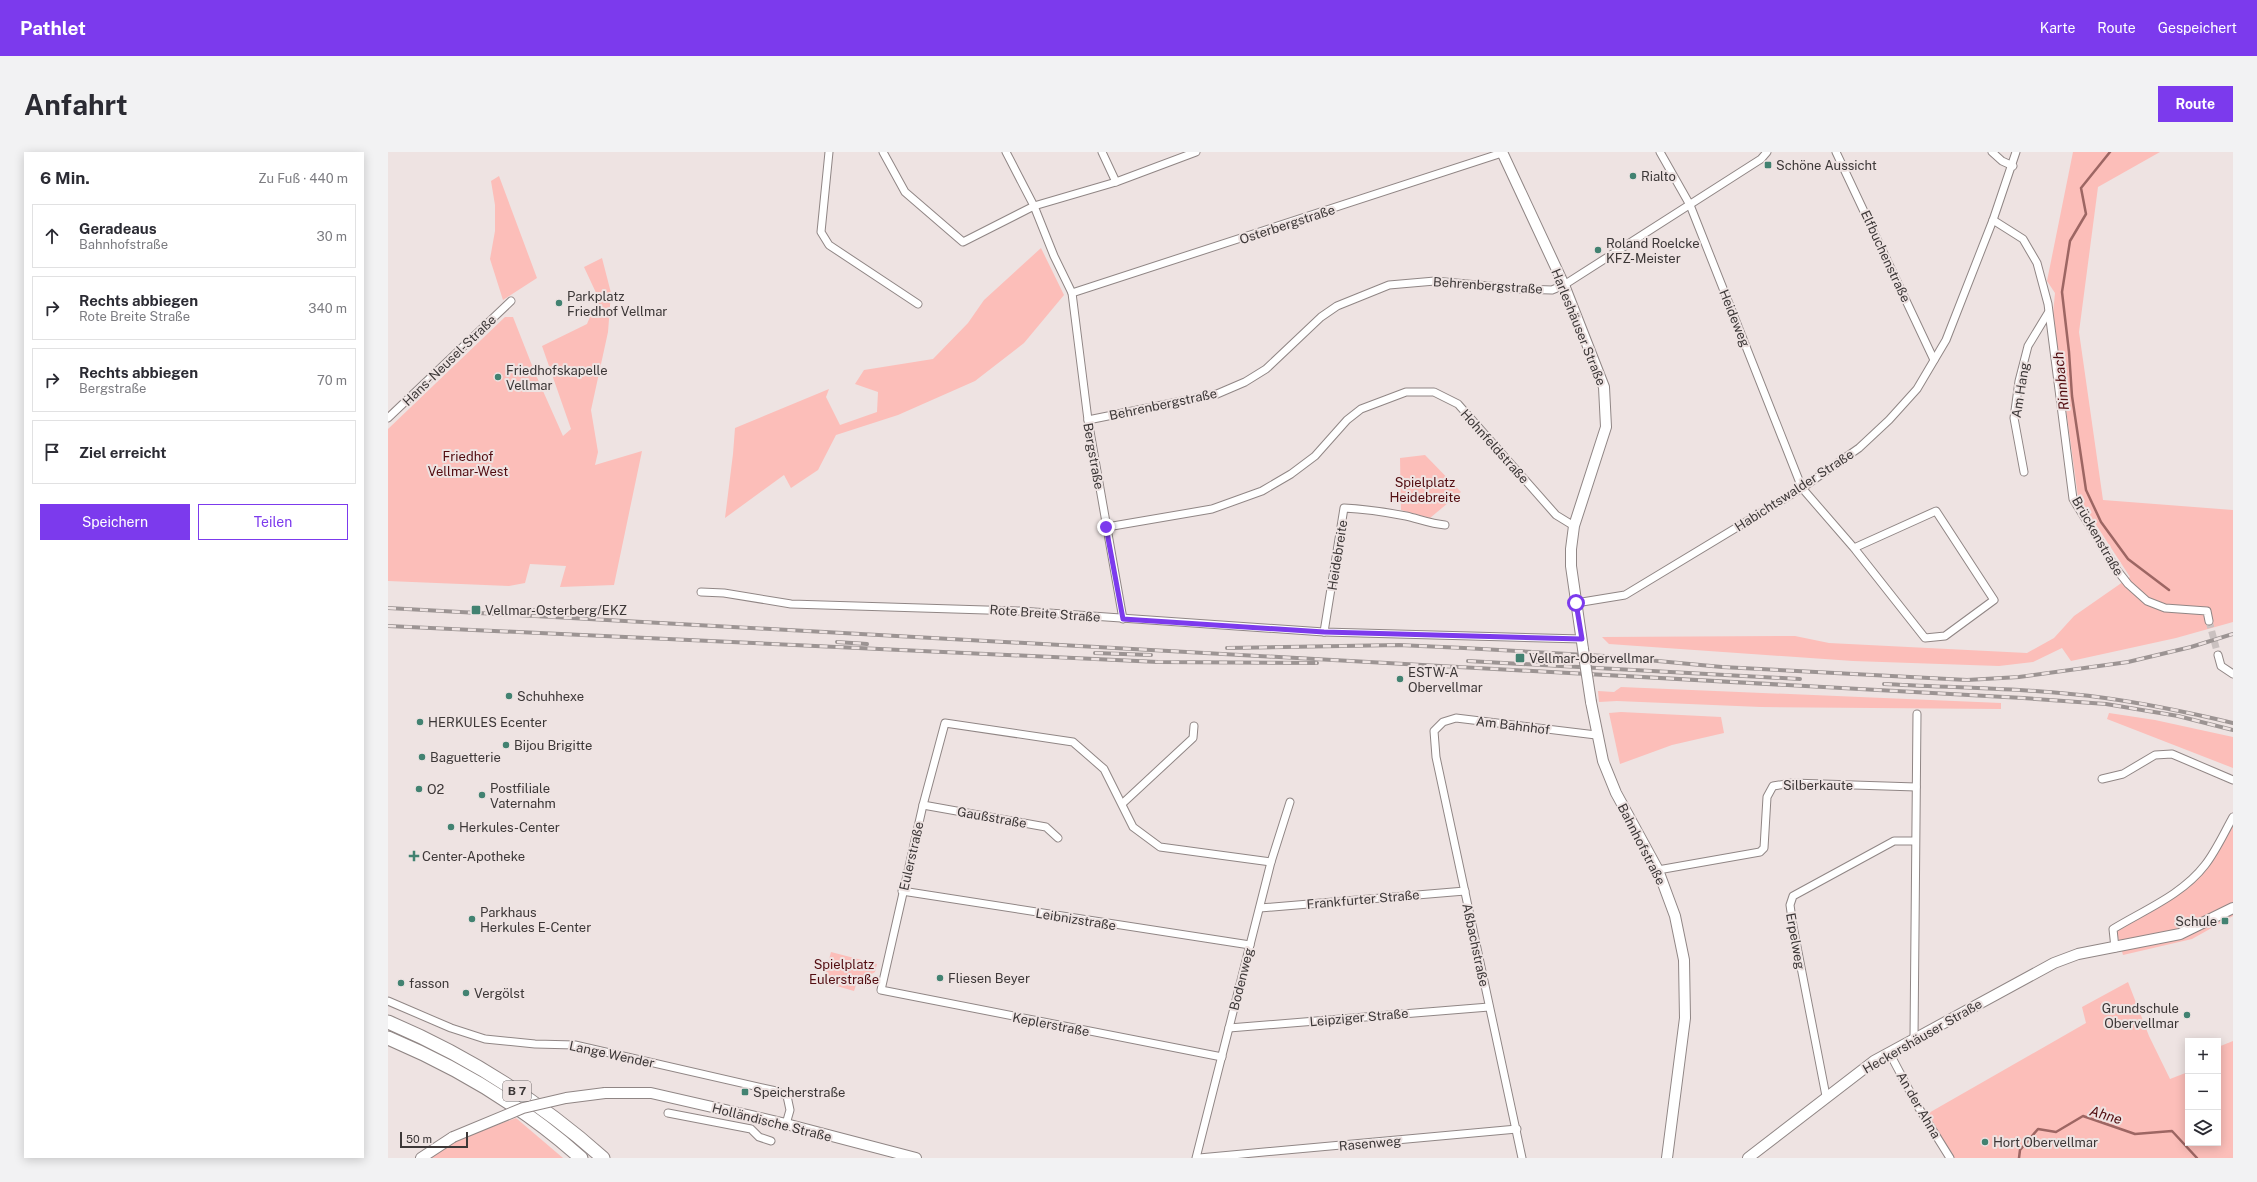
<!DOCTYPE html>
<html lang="de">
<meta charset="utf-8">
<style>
body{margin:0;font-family:"Public Sans",sans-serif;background:#f2f2f3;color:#2b2b33}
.controls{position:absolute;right:12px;bottom:12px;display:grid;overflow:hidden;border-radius:0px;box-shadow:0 2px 10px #0003}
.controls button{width:36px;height:36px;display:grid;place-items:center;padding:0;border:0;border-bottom:1px solid #e1e1e2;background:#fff;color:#2b2b33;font:20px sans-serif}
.scale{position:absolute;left:12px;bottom:10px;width:68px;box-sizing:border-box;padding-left:4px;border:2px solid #3c3737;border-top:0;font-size:11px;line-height:14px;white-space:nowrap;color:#3c3737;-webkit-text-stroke:3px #eee3e2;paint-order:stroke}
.stop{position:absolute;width:12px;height:12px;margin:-9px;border:3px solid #7c3aed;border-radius:50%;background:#fff}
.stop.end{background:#7c3aed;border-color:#fff;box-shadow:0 1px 4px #0008}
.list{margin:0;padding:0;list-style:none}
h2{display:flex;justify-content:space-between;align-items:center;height:52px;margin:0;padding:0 16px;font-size:17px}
h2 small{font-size:13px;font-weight:400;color:#7c7c81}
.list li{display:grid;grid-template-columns:26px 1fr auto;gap:12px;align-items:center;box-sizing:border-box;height:64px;margin:0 8px 8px;padding:0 8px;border:1px solid #e1e1e2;border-radius:0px}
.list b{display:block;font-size:15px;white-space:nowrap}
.list p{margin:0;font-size:13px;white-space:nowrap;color:#7c7c81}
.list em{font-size:13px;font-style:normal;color:#7c7c81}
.actions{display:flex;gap:8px;padding:12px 16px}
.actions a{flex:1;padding:9px 0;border:1px solid #7c3aed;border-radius:0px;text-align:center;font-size:14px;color:#7c3aed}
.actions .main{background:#7c3aed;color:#fff}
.icon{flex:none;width:22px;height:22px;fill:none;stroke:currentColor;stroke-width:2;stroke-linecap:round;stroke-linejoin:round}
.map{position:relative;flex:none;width:1845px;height:1006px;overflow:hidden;border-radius:0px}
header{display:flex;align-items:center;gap:24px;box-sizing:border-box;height:56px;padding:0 20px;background:#7c3aed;color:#fff}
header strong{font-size:19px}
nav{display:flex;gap:22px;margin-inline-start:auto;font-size:14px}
.intro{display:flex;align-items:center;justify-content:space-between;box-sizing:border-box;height:96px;padding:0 24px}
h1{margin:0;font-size:28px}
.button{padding:10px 18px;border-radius:0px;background:#7c3aed;color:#fff;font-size:14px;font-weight:700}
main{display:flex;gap:24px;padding:0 24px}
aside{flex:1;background:#fff;border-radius:0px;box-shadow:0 2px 10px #0003}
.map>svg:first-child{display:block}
.green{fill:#fcbeb9}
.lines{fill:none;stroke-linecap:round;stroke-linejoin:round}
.stream{stroke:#9d6663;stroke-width:2.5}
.street-tunnel{stroke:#cac1c0;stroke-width:7;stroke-dasharray:7 3.5;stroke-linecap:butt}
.street-casing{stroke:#908685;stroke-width:9}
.secondary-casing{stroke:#908685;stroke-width:12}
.highway-casing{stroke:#908685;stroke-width:15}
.street{stroke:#fff;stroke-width:7}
.secondary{stroke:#fff;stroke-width:10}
.highway{stroke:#fff;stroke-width:13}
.rail-casing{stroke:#9c9493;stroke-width:4}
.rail{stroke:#eee3e2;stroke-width:2.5;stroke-dasharray:8;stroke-linecap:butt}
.secondary-bridge-casing{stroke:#908685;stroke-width:12;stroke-linecap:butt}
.secondary-bridge{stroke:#fff;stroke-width:10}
.route{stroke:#7c3aed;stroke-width:5}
.poi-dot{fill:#428271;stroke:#eee3e2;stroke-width:1.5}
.labels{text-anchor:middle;stroke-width:4;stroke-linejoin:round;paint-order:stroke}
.shield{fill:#eee3e2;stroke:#716b6a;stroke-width:1}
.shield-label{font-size:12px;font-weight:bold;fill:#3c3737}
.poi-label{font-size:13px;fill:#3c3737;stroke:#eee3e2;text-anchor:start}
.street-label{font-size:13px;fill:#3c3737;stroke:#eee3e2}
.park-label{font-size:13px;fill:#520c10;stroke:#eee3e2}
.water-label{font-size:14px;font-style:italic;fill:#530e11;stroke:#eee3e2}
</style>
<header>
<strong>Pathlet</strong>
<nav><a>Karte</a><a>Route</a><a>Gespeichert</a></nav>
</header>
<div class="intro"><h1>Anfahrt</h1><a class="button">Route</a></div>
<main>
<aside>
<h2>6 Min.<small>Zu Fuß · 440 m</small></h2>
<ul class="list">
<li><svg class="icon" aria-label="ahead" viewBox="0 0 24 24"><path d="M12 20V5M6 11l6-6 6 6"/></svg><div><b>Geradeaus</b><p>Bahnhofstraße</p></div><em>30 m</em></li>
<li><svg class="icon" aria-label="right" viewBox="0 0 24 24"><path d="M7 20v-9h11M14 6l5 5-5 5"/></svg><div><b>Rechts abbiegen</b><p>Rote Breite Straße</p></div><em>340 m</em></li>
<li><svg class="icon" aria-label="right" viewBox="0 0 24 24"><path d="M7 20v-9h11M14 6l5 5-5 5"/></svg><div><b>Rechts abbiegen</b><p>Bergstraße</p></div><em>70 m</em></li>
<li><svg class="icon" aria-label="arrive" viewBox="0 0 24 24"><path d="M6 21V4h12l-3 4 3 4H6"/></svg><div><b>Ziel erreicht</b></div></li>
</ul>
<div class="actions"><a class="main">Speichern</a><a>Teilen</a></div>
</aside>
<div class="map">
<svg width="1845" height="1006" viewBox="0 0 1845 1006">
<rect width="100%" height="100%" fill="#eee3e2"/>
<!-- green -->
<g class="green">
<path d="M 1685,0 L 1772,0 L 1710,35 L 1691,180 L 1715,348 L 1845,358 L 1845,470 L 1788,486 L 1683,509 L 1674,496 L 1645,510 L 1611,514 L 1465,509 L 1221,492 L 1214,485 L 1407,484 L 1441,491 L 1639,501 L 1666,486 L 1686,464 L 1742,425 L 1690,345 L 1665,162 L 1667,141 L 1659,129 Z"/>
<path d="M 111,24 L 149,126 L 115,148 L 102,107 L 107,79 L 107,53 L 103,29 Z"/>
<path d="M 653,96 L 676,143 L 636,191 L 587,229 L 510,263 L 448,283 L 430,318 L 403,336 L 396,323 L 337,366 L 345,302 L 347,276 L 441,237 L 438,245 L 452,273 L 489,260 L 490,240 L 467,232 L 476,218 L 545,207 L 580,171 L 596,148 Z"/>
<path d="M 214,106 L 223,141 L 220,180 L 203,258 L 210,300 L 207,313 L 254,299 L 226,433 L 172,435 L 178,414 L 142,412 L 137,431 L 121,434 L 0,429 L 0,277 L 117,165 L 125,165 L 147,221 L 175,284 L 183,277 L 154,194 L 199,172 L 210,145 L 196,115 Z"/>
<path d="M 1037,303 L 1073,340 L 1042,366 L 1013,358 L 1012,306 Z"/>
<path d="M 1233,535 L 1613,551 L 1613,557 L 1373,555 L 1229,549 L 1211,550 L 1210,539 L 1226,540 Z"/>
<path d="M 1233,560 L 1333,565 L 1336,581 L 1284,593 L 1232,612 L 1221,561 Z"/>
<path d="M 1721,561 L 1767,568 L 1845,585 L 1845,616 L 1719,567 Z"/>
<path d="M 1845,671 L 1845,764 L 1804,787 L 1735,803 L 1728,778 L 1800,736 L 1816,719 Z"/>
<path d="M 443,800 L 489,812 L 487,820 L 469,830 L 466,839 L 435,830 Z"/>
<path d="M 1740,830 L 1761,884 L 1782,927 L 1800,920 L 1800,991 L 1830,991 L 1830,895 L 1845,889 L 1845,1006 L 1561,1006 L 1532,966 L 1698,871 L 1694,855 Z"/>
<path d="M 128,966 L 175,1006 L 43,1006 L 70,987 Z"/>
</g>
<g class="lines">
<!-- stream -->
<g class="stream">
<path d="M 1722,0 L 1693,36 L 1698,62 L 1682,89 L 1674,140 L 1681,200 L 1684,244 L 1698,338 L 1713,370 L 1740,407 L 1781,438"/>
<path d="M 1631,1006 L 1632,998 L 1650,977 L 1668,980 L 1695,964 L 1747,982 L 1784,979 L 1809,1006"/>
</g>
<!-- street-tunnel -->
<path class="street-tunnel" d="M 1821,469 L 1830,503"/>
<!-- street casing -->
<g class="street-casing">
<g id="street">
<path d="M 441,0 L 433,80 L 441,93 L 530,152"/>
<path d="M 495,0 L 517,40 L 575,90 L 646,54 L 728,30 L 808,0"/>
<path d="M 618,0 L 646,54 L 666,104 L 684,141 L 700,268 L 735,467"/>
<path d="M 714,0 L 728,30"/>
<path d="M 1272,0 L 1302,53 L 1414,336 L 1466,396 L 1537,486 L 1557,484 L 1606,448 L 1548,359 L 1466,396"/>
<path d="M 1448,0 L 1546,208"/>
<path d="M 1604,0 L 1614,9 L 1625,14"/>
<path d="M 1605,68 L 1635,87 L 1649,111 L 1660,152 L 1685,347 L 1729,418 L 1740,432 L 1759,449 L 1777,456 L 1819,459 L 1821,469"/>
<path d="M 684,141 L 1114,1"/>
<path d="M 0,266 L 123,149"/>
<path d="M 700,268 L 829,242 L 857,230 L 878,217 L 933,165 L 949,154 L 1001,133 L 1047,129 L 1132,137 L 1164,138 L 1176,133 L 1373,7 L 1379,0"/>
<path d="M 1636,320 L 1626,266 L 1631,229 L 1640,194 L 1660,161"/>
<path d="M 719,375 L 824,357 L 874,339 L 903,322 L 927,304 L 959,268 L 973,257 L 1018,240 L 1046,240 L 1070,252 L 1168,363 L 1186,374"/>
<path d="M 313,440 L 336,441 L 403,452 L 632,459 L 936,480 L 1194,487"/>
<path d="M 1188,451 L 1237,443 L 1414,336 L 1471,296 L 1501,268 L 1529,237 L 1558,188 L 1605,68 L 1628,0"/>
<path d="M 936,480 L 956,356 C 977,357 997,360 1018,364 C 1031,367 1043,372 1057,373"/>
<path d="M 1830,503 L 1833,514 L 1845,522"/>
<path d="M 1714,627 L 1735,622 L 1767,603 L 1784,602 L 1845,628"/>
<path d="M 735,651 L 805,586 L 806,574"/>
<path d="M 535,653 L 658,675 L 670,686"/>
<path d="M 1270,718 L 1372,700 L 1376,696 L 1379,645 L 1385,634 L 1404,631 L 1528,635"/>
<path d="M 514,739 L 862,793"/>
<path d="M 872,756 L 1077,739"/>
<path d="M 1727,796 L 1725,777 C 1756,758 1794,743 1817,713 C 1828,699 1836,681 1845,665"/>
<path d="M 0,849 L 63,876 L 97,887 L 147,892 L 187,893 L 388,939 L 399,944 L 402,958 L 398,972"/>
<path d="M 841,876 L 1101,855"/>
<path d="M 1526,886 L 1529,562"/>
<path d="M 1501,900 L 1529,953 L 1562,1006"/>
<path d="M 834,905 L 493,838 L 535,653 L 557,571 L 685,590 L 716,617 L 745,675 L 772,695 L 883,710"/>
<path d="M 1438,944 L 1405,774 L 1402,753 L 1405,744 L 1506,689 L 1526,689"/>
<path d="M 280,961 L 363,977 L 371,985 L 383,989"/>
<path d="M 808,1006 L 883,710 L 902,650"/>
<path d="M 811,1006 L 1129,977"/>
<path d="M 1134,1006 L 1048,605 L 1046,579 L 1055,570 L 1068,566 L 1208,583"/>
</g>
</g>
<!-- secondary casing -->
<g class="secondary-casing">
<g id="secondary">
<path d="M 1114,0 L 1176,133 L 1216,235 L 1218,275 L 1186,374 L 1183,397 L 1183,414 L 1195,497"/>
<path d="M 1203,550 L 1215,609 L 1228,641 L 1270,718 L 1287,764 L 1296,808 L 1297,866 L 1279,1006"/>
<path d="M 217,941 L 263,941 L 398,972 L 528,1006"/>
<path d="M 33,1006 L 65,985"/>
<path d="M 1360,1006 L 1486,909 L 1666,811 L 1690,802 L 1792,782 L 1845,756"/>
</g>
</g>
<!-- highway casing -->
<g class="highway-casing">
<g id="highway">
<path d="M 0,870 C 78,903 152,950 215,1006"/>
<path d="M 0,886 C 69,915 137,956 193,1006"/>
</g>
</g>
<!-- street -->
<use href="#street" class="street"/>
<!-- secondary -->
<use href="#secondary" class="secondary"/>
<!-- highway -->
<use href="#highway" class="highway"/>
<!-- rail casing -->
<g class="rail-casing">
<g id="rail">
<path d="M 0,456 L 1635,546 L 1718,552 L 1790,564 L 1845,578"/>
<path d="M 146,458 L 180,460"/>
<path d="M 0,474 L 770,510 L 929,511"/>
<path d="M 449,490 L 479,492"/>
<path d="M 839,496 L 1011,493 L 1076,496 L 1216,504 L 1334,515 L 1579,528 L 1631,525 L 1740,510 L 1803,495 L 1845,482"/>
<path d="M 707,501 L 763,503"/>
<path d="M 1080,509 L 1412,527"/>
<path d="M 1496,532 C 1569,536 1644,536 1717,546 C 1760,552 1803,561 1845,571"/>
</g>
</g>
<!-- rail -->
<use href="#rail" class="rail"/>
<!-- secondary-bridge casing -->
<g class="secondary-bridge-casing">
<g id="secondary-bridge">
<path d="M 1195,497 L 1203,550"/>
<path d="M 65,985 L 135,956 L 178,946 L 217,941"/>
</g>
</g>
<!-- secondary-bridge -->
<use href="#secondary-bridge" class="secondary-bridge"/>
</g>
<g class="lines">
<!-- route -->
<path class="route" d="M 718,375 L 735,467 L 936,480 L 1194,487 L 1188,451"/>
</g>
<!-- markers -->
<g class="poi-dot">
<rect x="1376" y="9" width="8" height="8" rx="2"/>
<circle cx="1245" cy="24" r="4"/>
<circle cx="1210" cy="98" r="4"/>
<circle cx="171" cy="151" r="4"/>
<circle cx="110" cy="225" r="4"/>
<rect x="83" y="453" width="10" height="10" rx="2"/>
<rect x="1127" y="501" width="10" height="10" rx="2"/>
<circle cx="1012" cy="527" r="4"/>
<circle cx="121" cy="544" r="4"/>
<circle cx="32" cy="570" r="4"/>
<circle cx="118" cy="593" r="4"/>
<circle cx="34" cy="605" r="4"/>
<circle cx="31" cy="637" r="4"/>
<circle cx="94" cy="643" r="4"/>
<circle cx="63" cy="675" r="4"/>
<path d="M24 698h4v4h4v4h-4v4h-4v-4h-4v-4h4z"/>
<circle cx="84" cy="767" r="4"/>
<rect x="1833" y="765" width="8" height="8" rx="2"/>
<circle cx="552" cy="826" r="4"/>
<circle cx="13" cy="831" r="4"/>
<circle cx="78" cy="841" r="4"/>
<circle cx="1799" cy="863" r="4"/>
<rect x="353" y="936" width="8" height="8" rx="2"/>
<circle cx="1597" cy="990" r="4"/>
</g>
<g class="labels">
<!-- shield labels -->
<rect class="shield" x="115" y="929" width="28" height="20" rx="3"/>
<g class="shield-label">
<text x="129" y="943">B 7</text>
</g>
<!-- poi labels -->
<g class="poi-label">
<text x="1388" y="18">Schöne Aussicht</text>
<text x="1253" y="29">Rialto</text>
<text x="1218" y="96">Roland Roelcke<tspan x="1218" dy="15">KFZ-Meister</tspan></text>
<text x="179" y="149">Parkplatz<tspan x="179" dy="15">Friedhof Vellmar</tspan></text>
<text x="118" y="223">Friedhofskapelle<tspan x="118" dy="15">Vellmar</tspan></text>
<text x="97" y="463">Vellmar-Osterberg/EKZ</text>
<text x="1141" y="511">Vellmar-Obervellmar</text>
<text x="1020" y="525">ESTW-A<tspan x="1020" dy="15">Obervellmar</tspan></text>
<text x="129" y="549">Schuhhexe</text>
<text x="40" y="575">HERKULES Ecenter</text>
<text x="126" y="598">Bijou Brigitte</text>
<text x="42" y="610">Baguetterie</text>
<text x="102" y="641">Postfiliale<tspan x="102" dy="15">Vaternahm</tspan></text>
<text x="39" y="642">O2</text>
<text x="71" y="680">Herkules-Center</text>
<text x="34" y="709">Center-Apotheke</text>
<text x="92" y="765">Parkhaus<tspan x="92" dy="15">Herkules E-Center</tspan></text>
<text x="1829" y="774" text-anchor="end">Schule</text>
<text x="560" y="831">Fliesen Beyer</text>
<text x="21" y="836">fasson</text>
<text x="86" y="846">Vergölst</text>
<text x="1791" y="861" text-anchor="end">Grundschule<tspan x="1791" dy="15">Obervellmar</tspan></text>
<text x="365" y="945">Speicherstraße</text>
<text x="1605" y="995">Hort Obervellmar</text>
</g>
<!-- street labels -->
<g class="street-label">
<text transform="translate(899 72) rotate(-18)" y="5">Osterbergstraße</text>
<text transform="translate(1498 104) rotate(65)" y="5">Elfbuchenstraße</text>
<text transform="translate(1100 133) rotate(4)" y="5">Behrenbergstraße</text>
<text transform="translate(1347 166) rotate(68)" y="5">Heideweg</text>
<text transform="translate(1191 175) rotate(68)" y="5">Harleshäuser Straße</text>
<text transform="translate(61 208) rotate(-44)" y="5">Hans-Neusel-Straße</text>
<text transform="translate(1632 238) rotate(-81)" y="5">Am Hang</text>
<text transform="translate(775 252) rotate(-12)" y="5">Behrenbergstraße</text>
<text transform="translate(1107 294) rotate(48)" y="5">Hohnfeldstraße</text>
<text transform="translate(706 304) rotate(80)" y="5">Bergstraße</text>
<text transform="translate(1406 338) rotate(-33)" y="5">Habichtswalder Straße</text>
<text transform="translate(1710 384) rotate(60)" y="5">Brückenstraße</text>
<text transform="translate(949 403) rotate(-81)" y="5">Heidebreite</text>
<text transform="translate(657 461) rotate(4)" y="5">Rote Breite Straße</text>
<text transform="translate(1125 573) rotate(7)" y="5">Am Bahnhof</text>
<text x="1430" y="638">Silberkaute</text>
<text transform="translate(604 665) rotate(10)" y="5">Gaußstraße</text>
<text transform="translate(1254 692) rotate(63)" y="5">Bahnhofstraße</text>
<text transform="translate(523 704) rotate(-77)" y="5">Eulerstraße</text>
<text transform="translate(975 747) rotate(-5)" y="5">Frankfurter Straße</text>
<text transform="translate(688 767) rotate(9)" y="5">Leibnizstraße</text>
<text transform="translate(1408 789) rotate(80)" y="5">Erpelweg</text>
<text transform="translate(1088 793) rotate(78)" y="5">Aßbachstraße</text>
<text transform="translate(853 827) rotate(-76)" y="5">Bodenweg</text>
<text transform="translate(971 865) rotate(-5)" y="5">Leipziger Straße</text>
<text transform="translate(663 872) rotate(11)" y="5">Keplerstraße</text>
<text transform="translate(1534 884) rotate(-30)" y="5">Heckershäuser Straße</text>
<text transform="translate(224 902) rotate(12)" y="5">Lange Wender</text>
<text transform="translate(1531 953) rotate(60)" y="5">An der Ahna</text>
<text transform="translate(384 970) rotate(14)" y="5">Holländische Straße</text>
<text transform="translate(982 991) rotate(-5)" y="5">Rasenweg</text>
</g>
<!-- park labels -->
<g class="park-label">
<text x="80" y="309">Friedhof<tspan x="80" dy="15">Vellmar-West</tspan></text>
<text x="1037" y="335">Spielplatz<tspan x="1037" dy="15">Heidebreite</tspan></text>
<text x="456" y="817">Spielplatz<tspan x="456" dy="15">Eulerstraße</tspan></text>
</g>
<!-- water labels -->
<g class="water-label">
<text transform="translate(1673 229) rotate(-96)" y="5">Rinnbach</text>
<text transform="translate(1718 963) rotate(17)" y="5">Ahne</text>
</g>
</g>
</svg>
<div class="controls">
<button>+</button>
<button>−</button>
<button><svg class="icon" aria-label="layers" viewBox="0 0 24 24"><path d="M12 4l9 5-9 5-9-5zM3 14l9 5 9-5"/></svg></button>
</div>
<div class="scale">50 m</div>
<div class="stop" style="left:1188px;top:451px"></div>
<div class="stop end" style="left:718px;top:375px"></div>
</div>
</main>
